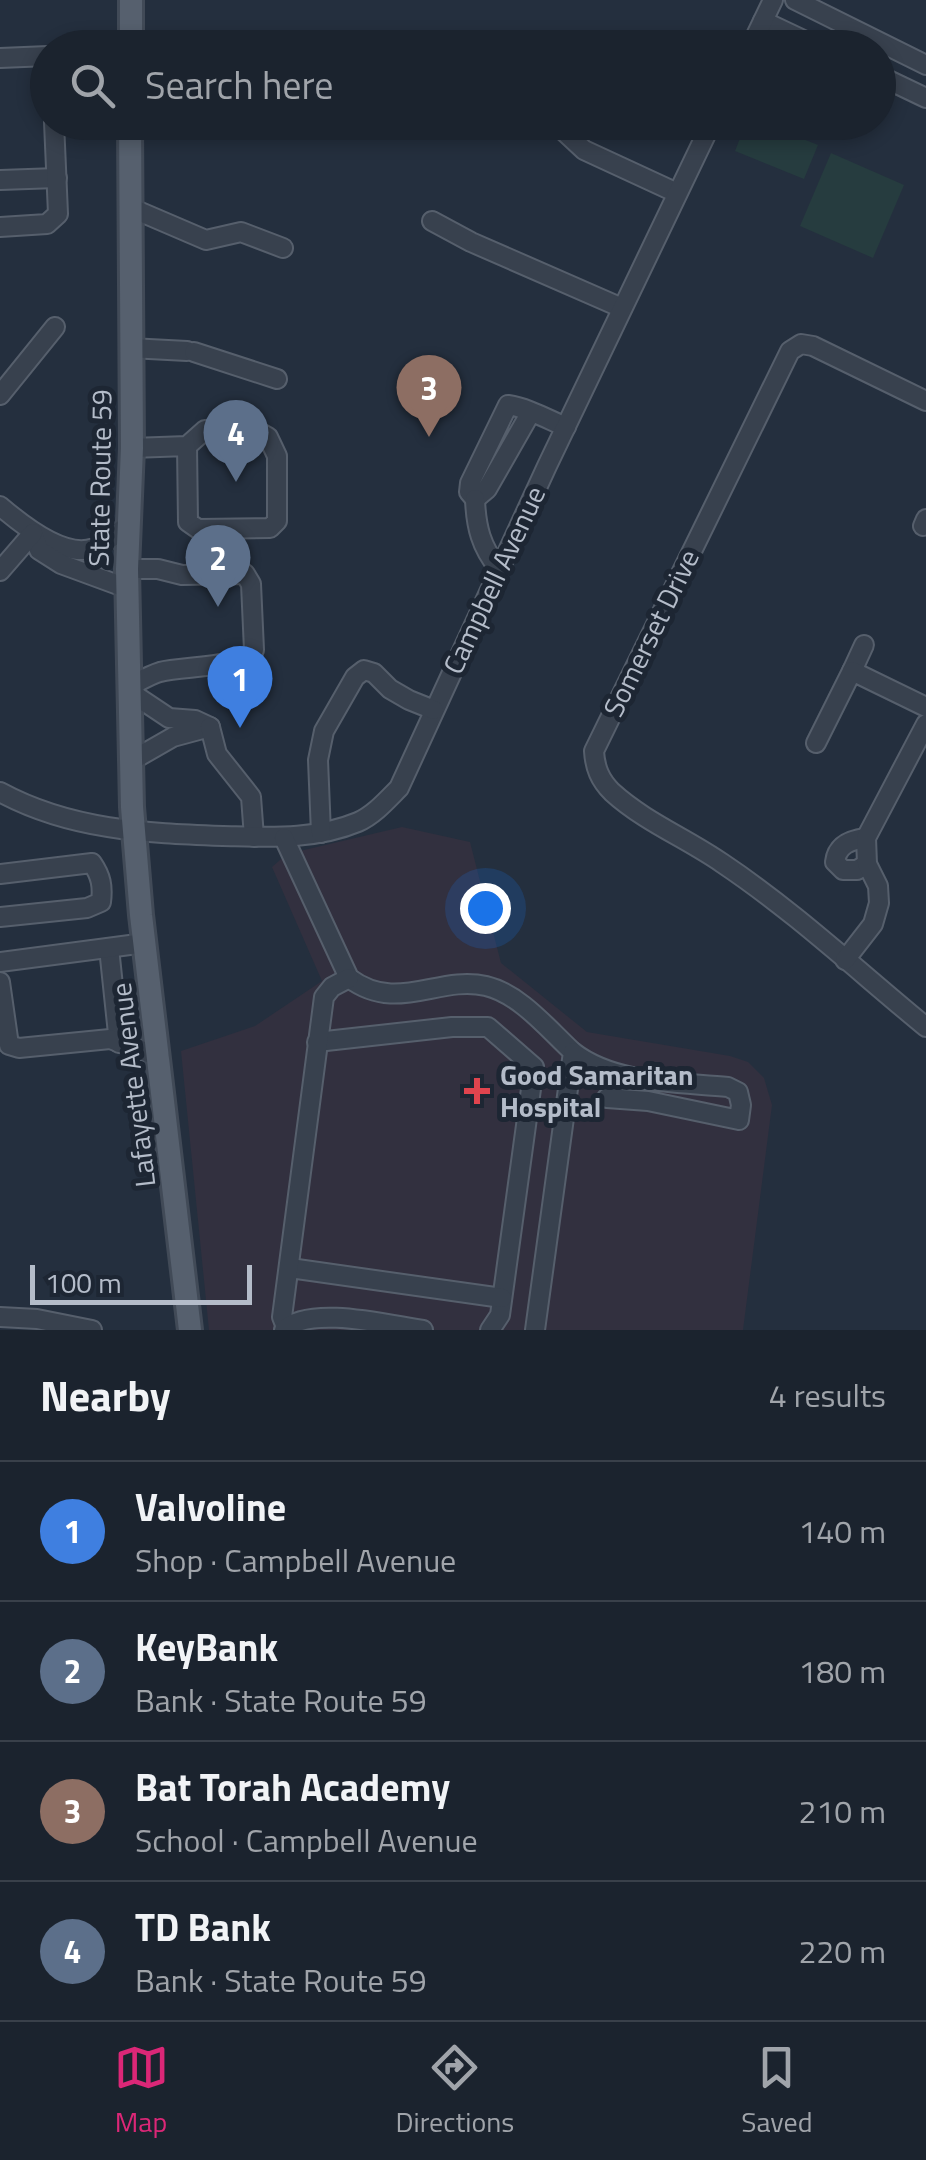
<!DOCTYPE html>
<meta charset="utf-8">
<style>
body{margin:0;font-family:"Titillium Web",sans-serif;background:#242b36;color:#f1f3f6}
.scale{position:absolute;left:30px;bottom:25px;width:222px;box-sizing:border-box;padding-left:10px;border:5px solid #b4bcc9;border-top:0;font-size:28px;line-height:35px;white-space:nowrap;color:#b4bcc9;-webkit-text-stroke:8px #1d2633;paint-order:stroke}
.you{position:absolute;left:485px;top:908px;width:35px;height:35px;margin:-25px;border:8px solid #fff;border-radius:50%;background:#1a73e8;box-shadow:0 0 0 15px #1a73e833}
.badge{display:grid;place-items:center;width:65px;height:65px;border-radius:50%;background:#db2777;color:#fff;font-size:32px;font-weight:700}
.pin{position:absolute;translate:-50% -82px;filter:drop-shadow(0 2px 5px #0008)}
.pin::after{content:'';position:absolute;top:52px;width:35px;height:30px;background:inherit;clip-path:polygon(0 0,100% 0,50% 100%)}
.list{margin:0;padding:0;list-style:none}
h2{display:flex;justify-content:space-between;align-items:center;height:130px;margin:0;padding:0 40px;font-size:42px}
h2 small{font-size:32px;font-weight:400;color:#a0a4aa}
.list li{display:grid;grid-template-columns:65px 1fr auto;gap:30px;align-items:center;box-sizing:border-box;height:140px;padding:0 40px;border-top:2px solid #39404a}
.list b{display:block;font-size:38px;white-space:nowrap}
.list p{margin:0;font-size:32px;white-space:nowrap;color:#a0a4aa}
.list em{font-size:32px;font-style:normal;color:#a0a4aa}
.icon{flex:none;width:55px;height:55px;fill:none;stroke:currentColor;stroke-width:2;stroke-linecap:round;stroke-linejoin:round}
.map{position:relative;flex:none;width:926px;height:1330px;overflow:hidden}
.search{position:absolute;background:#1b232e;box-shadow:0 5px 15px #0003;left:30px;right:30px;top:30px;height:110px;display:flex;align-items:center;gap:25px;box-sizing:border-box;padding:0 35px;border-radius:55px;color:#a0a4aa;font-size:38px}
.sheet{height:690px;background:#1b232e}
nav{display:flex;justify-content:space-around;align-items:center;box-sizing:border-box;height:140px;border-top:2px solid #39404a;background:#1b232e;font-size:28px;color:#a0a4aa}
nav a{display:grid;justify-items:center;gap:5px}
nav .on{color:#db2777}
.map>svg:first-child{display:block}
.medical{fill:#32303f}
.green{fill:#263c3f}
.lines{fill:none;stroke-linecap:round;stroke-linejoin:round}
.minor-casing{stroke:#565f6c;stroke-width:22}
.major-casing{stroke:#414a57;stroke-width:28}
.minor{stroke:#38414e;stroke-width:18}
.major{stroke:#56606e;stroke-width:22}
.health-dot{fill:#e0444e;stroke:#1d2633;stroke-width:4}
.labels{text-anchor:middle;stroke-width:10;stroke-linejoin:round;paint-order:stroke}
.street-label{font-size:28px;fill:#b4bcc9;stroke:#1d2633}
.poi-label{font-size:28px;font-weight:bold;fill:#b4bcc9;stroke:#1d2633;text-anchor:start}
</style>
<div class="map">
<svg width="926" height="1330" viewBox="0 0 926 1330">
<rect width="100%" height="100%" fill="#242f3e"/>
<!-- medical -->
<path class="medical" d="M 402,827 L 470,842 L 501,963 L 587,1032 L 730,1056 L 748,1062 L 764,1078 L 772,1105 L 743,1330 L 209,1330 L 181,1051 L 255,1026 L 322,981 L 272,867 L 287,854 Z"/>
<!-- green -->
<g class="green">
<path d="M 746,123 L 763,123 L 818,145 L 804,179 L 735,151 Z"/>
<path d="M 831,153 L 904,185 L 873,258 L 800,226 Z"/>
</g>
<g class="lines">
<!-- minor casing -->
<g class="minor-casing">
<g id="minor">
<path d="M 795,0 L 926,65"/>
<path d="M 763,21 L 820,48"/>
<path d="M 750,48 L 773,0"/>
<path d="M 0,58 L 48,56"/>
<path d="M 878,75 L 926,98"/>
<path d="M 554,122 L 584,150 L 677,193"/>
<path d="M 0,180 L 57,178"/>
<path d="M 129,207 L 206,240 L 241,232 L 283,248"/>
<path d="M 432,221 L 471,242 L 622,308"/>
<path d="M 0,227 L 47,224 L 58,214 L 54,122"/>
<path d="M 130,348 L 187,351"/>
<path d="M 194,352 L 277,379"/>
<path d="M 0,395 L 55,327"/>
<path d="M 926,401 L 813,346 L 801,344 L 790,351 L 594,751 C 595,768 600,780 612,792 C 645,822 686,838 722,863 C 794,911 859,972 926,1027"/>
<path d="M 531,412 L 487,489 L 475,499 L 469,492 L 470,483 L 508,405 C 528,408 547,419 566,427"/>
<path d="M 132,448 L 187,446 L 205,430 L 252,428 L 268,437 L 277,456 L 277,521 L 270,528 L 198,529 L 188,522 L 187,446"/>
<path d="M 475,499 C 476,527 481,547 499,569"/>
<path d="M 0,506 C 21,524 64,559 94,548 C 106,543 117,533 128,525"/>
<path d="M 923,526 L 926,519"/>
<path d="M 33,533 L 39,550 L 61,564 L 129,589"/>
<path d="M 127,569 L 158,569 L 182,575 L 245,574 L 251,584 L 254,650 C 243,668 184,666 160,672 C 150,675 140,681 130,686"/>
<path d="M 0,571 L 33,533"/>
<path d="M 852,671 L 864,645"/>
<path d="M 130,692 L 169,718 L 195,720 L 210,727 L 173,737 L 131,761"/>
<path d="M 210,727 L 217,754 L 251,797 L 254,837"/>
<path d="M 816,743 L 852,671 L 926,707"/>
<path d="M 0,792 C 70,830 145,833 223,836 C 269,837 315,840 358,822 C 374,815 387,800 399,788 L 547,466 L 712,122"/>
<path d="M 321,833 L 318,760 L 324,731 L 355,677 L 364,670 L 374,673 L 390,689 L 409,700 L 434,710"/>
<path d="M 284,838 L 349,978 C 397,1014 438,975 486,986 C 520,994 548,1029 573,1052 L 535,1330"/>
<path d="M 866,838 C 850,840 837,845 835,862 L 843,870 L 857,870 L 867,864"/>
<path d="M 0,874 L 92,863 C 101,876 103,886 101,902 L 87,908 L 0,917"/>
<path d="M 109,948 L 119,1043"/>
<path d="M 845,960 L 873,924 L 879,903 L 878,886 L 867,864 L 866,838 L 926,724"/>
<path d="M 0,962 L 145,943"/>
<path d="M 0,982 L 9,1045 L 19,1048 L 110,1039 L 160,1057"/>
<path d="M 317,1042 L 452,1027 L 488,1027 L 534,1067 L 500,1315 L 490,1330"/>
<path d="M 573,1052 C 614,1084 678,1082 728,1087 L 738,1092 L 741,1105 L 739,1120 L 648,1101 L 607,1098"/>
<path d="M 290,1268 L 502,1298"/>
<path d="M 0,1317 L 37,1319 L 92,1330"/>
<path d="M 286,1327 L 282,1317 L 324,997 L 332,987 L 349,978"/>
<path d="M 284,1330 C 310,1305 388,1325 423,1330"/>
</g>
</g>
<!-- major casing -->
<g class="major-casing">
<g id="major">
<path d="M 131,0 L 131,48"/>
<path d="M 130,122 L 132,448 L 127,569 L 132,807 L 141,915 L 190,1330"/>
</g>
</g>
<!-- minor -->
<use href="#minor" class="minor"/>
<!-- major -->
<use href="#major" class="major"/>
</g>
<!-- markers -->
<path class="health-dot" d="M472 1076h10v10h10v10h-10v10h-10v-10h-10v-10h10z"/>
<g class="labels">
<!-- street labels -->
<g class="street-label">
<text transform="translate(100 478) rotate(-89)" y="10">State Route 59</text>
<text transform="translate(494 580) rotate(-65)" y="10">Campbell Avenue</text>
<text transform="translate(651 633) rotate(-64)" y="10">Somerset Drive</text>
<text transform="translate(133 1085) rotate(-97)" y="10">Lafayette Avenue</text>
</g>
<!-- poi labels -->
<g class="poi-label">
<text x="500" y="1085">Good Samaritan<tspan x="500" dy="32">Hospital</tspan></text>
</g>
</g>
</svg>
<div class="scale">100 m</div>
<div class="you"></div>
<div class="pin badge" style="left:240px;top:728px;background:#3f7fe0">1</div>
<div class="pin badge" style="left:218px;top:607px;background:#5c6f8a">2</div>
<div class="pin badge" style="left:429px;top:437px;background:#8d6e63">3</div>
<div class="pin badge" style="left:236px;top:482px;background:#5c6f8a">4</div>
<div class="search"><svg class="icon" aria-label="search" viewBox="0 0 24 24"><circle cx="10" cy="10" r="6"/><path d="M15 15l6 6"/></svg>Search here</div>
</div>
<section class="sheet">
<h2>Nearby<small>4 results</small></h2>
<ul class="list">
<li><span class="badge" style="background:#3f7fe0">1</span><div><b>Valvoline</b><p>Shop · Campbell Avenue</p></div><em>140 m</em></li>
<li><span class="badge" style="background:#5c6f8a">2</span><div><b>KeyBank</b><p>Bank · State Route 59</p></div><em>180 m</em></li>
<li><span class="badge" style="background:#8d6e63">3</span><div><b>Bat Torah Academy</b><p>School · Campbell Avenue</p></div><em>210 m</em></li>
<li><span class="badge" style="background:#5c6f8a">4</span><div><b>TD Bank</b><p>Bank · State Route 59</p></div><em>220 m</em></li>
</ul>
</section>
<nav>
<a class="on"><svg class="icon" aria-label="map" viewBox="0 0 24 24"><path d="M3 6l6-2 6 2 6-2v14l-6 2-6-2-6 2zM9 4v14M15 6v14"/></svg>Map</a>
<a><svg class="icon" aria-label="directions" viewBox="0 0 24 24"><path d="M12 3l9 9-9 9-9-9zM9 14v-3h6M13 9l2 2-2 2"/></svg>Directions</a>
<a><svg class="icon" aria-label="saved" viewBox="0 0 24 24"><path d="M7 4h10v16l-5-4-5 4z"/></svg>Saved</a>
</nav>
